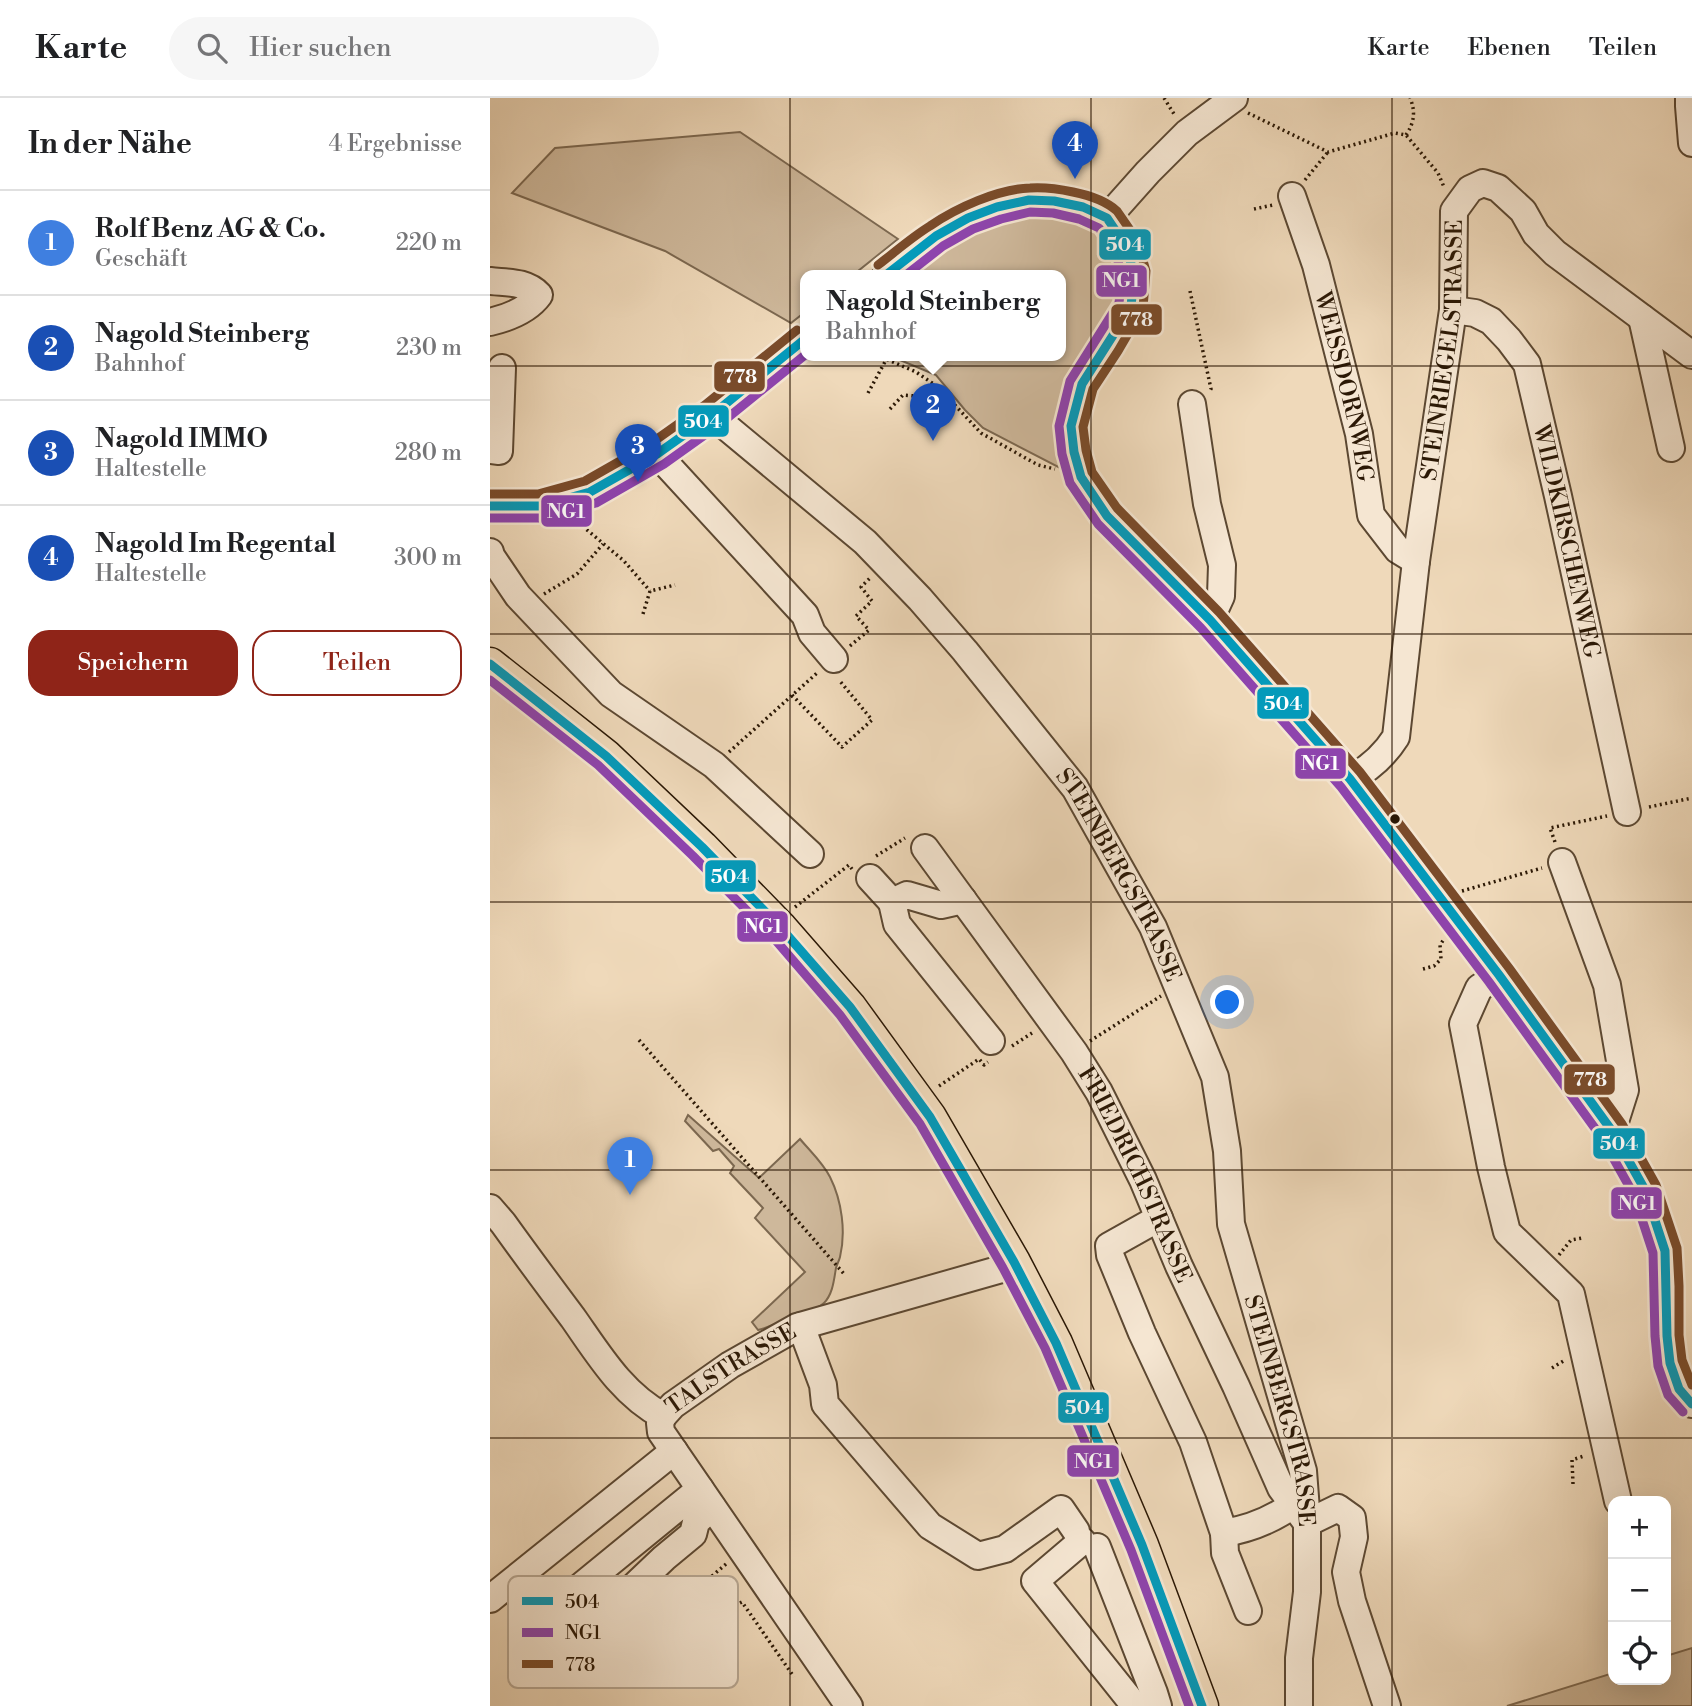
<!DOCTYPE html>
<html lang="de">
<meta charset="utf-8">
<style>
body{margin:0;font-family:"Libre Bodoni",serif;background:#f6f6f6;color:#202124}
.controls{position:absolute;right:21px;bottom:21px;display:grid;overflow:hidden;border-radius:14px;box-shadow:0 7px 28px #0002}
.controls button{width:63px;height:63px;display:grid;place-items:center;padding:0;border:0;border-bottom:2px solid #e0e0e0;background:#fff;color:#202124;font:35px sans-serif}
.you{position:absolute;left:738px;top:905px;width:24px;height:24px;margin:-18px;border:5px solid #fff;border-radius:50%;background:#1a73e8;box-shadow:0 0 0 10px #1a73e833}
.badge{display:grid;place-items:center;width:46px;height:46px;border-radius:50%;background:#8f2418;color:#fff;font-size:23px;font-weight:700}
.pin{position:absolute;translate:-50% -58px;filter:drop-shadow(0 2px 4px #0008)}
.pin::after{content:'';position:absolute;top:37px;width:24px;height:21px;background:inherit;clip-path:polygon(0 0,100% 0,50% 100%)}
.popup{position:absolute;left:310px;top:172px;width:266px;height:91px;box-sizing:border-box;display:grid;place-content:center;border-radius:14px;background:#fff;filter:drop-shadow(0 2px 5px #0005);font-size:23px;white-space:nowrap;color:#757577}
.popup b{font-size:26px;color:#202124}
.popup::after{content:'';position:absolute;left:50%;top:100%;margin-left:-14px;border:14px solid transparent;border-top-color:#fff}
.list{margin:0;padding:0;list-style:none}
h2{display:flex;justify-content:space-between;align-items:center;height:91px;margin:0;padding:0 28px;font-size:30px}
h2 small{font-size:23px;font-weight:400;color:#757577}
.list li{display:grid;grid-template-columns:46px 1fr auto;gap:21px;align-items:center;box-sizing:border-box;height:105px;padding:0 28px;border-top:2px solid #e0e0e0}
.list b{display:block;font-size:26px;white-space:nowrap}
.list p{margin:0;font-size:23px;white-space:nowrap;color:#757577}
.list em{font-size:23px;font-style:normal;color:#757577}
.actions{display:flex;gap:14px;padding:21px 28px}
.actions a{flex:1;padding:16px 0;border:2px solid #8f2418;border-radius:21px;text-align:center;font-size:24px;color:#8f2418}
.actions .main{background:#8f2418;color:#fff}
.icon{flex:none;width:38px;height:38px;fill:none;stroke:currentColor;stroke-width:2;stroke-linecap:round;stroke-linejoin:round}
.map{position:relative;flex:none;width:1202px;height:1608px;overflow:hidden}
header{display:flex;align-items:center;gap:42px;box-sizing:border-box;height:98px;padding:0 35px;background:#fff;border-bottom:2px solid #e0e0e0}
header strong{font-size:33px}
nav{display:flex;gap:38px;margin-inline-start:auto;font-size:24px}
.search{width:490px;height:63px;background:#f6f6f6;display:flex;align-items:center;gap:18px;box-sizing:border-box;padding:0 24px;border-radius:38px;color:#757577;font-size:26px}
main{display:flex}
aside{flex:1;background:#fff}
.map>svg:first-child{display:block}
.green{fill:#ceb89b;stroke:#7c6850;stroke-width:2}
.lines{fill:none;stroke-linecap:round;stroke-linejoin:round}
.minor-casing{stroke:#5c4832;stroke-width:30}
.major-casing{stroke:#2b1805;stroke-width:35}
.path{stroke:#2b1805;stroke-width:3.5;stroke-dasharray:2 3.5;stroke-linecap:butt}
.minor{stroke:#f5e6d2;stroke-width:26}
.major{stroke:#efd9ba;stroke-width:32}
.bus-1-casing{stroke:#f5e6d2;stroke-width:14}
.bus-2-casing{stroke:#f5e6d2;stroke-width:14}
.bus-3-casing{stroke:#f5e6d2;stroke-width:14}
.bus-1{stroke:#049aba;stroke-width:9}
.bus-2{stroke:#8e44ad;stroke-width:9}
.bus-3{stroke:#7a4b2a;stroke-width:9}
.grid{fill:none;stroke:#2b1805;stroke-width:2;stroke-opacity:0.55}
.bus-dot{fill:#2b1805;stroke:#f5e6d2;stroke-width:2.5}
.labels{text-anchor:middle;stroke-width:7;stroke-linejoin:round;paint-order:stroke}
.street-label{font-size:23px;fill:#2b1805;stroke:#f5e6d2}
.key{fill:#f5e6d2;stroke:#b8a894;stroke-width:2}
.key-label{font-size:19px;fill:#2b1805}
.line-badge{stroke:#f5e6d2;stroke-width:2.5}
.badge-label{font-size:19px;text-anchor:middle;font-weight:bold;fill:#fff}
</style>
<header>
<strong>Karte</strong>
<div class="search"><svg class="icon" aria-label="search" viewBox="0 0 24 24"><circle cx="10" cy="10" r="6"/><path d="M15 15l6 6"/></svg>Hier suchen</div>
<nav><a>Karte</a><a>Ebenen</a><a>Teilen</a></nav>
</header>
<main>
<aside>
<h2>In der Nähe<small>4 Ergebnisse</small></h2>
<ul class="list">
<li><span class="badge" style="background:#3f7fe0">1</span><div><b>Rolf Benz AG &amp; Co.</b><p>Geschäft</p></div><em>220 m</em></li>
<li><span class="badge" style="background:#1a4fb4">2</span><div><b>Nagold Steinberg</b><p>Bahnhof</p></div><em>230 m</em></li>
<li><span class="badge" style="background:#1a4fb4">3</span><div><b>Nagold IMMO</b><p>Haltestelle</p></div><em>280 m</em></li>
<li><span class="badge" style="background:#1a4fb4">4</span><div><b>Nagold Im Regental</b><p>Haltestelle</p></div><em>300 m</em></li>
</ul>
<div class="actions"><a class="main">Speichern</a><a>Teilen</a></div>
</aside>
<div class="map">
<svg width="1202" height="1608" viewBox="0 0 1202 1608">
<rect width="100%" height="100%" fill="#efd9ba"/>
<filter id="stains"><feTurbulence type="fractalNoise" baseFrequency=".00286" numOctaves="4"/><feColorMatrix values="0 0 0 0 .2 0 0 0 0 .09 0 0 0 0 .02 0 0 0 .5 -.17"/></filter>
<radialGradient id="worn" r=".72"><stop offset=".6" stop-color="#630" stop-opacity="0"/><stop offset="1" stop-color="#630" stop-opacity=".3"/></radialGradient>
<!-- green -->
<g class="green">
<path d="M 250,34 L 408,141 L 363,177 L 315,177 L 315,214 L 301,225 L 175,153 L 22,95 L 65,50 Z"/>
<path d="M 565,113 L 589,123 L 613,137 L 624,155 L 631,173 L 626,201 L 611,238 L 584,279 L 570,317 L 576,373 L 493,330 L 475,312 L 446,277 L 398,257 L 571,257 L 571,177 L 416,177 L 455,146 L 510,119 Z"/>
<path d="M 198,1017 L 269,1080 L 310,1041 C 320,1053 333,1065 340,1079 C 352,1103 356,1134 350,1159 C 349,1163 347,1166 346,1170 C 344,1181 343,1196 334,1205 C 326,1213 313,1213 304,1217 C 292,1223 281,1229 268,1232 L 262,1224 L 315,1174 L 265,1120 L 273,1110 L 240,1075 L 244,1068 L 229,1051 L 223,1053 L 195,1023 Z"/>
<path d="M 1202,1550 L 1202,1608 L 1017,1608 L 1123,1575 L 1123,1582 L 1176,1582 L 1176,1558 Z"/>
</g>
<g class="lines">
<!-- minor casing -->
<g class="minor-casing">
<g id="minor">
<path d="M 1199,0 L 1199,8 L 1202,45"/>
<path id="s1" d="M 802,98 L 826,167 L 869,336 L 881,417 L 908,452 L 926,463"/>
<path d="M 617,120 L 658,74 L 697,35 L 744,0"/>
<path d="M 396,177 L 446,138 L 478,120 L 507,109 L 539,102 L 564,103 L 593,109 L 617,120 L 636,148 L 644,176 L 641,209 L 618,247 L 592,286 L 581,328 L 584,354 L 591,379 L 617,418 L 720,522 L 860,681 L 1009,877 L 1122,1033 L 1155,1092 L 1175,1153 L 1177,1188 L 1177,1238 L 1180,1265 L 1189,1291 L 1202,1306"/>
<path d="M 0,183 C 17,185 36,183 49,197 C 38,212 17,220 0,224"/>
<path id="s2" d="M 963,212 L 985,215 L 1001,223 L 1019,242 L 1037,266 L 1068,398 L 1137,714"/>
<path d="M 1152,220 L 1181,350"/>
<path d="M 702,306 L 717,406 L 732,467 L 731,498 L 720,522"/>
<path id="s3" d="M 222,317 L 375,444 L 430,501 L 475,553 L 585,690 L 663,829 L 725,979 L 737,1053 L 741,1126 L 813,1373 L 817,1425 L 817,1494 L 809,1560 L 809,1608"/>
<path d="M 0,352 L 9,353 L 12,270"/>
<path d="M 167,356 L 315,517 L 322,535 L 344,561"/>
<path d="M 0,408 L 50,408 L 100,394 L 167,356 L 222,317 L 315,241"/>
<path d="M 0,454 L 1,458 L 28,498 L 121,596 L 224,667 L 320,756"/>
<path id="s4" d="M 860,681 C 879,671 894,658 906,639 L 926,463 L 963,212 L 964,113 L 980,91 L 993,85 L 1008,90 L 1033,113 L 1046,136 L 1065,155 L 1202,257"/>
<path id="s5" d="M 435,750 L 584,954 L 609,994 L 653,1082 L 689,1168 L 746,1288 L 791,1390 L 817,1425"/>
<path d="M 1072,764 L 1117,887 L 1135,992 L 1122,1033"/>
<path d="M 380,780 L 402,804 L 417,797 L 451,807 L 473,802"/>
<path d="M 402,804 L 407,826 L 501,943"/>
<path d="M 1009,877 L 989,890 L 973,926 L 1001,1069 L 1017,1134 L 1081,1196 L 1128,1403"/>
<path d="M 0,1110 L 13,1125 C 36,1157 59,1188 83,1220 C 109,1257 132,1296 173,1318"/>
<path d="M 669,1120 L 619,1148 L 620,1157 L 652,1235 L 703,1344 L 734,1435 L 735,1455 L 758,1513"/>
<path d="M 311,1228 L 333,1287 L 335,1306 L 440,1428 L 488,1458 L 515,1451 L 571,1411 L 586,1433"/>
<path d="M 210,1391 L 90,1489 L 115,1516 L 174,1460 L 203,1436 L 206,1424 L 222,1409"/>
<path d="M 817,1425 L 848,1410 L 862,1420 L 864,1439 L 856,1474 L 862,1503 L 897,1608"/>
<path d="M 734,1435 C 759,1431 783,1421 803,1407"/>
<path d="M 592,1443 L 545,1483 L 645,1608"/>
<path d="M 607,1449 L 664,1595 L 668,1608"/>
<path d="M 0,1501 L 184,1353"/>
<path d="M 49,1542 L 101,1500"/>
<path id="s6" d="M 359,1608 L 171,1334 L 170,1325 L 173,1318 L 183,1307 L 240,1267 L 307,1229 L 515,1170 L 524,1164"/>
</g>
</g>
<!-- major casing -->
<g class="major-casing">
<path id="major" d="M 0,566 L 116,658 L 212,749 L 291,830 L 360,909 L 440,1019 L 524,1164 L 566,1245 L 652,1447 L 712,1608"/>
</g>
<!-- path -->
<g class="path">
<path d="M 674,0 L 684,16"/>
<path d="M 758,15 L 838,54 L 905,35 L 916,37 L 948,75 L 954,89"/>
<path d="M 916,37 C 924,25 926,14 920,0"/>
<path d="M 815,82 L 838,54"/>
<path d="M 764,111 L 783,107"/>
<path d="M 700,193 L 721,291 L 719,294"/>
<path d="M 387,257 L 426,274 L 448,289 L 491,335 L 548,367 L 565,371"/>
<path d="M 378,295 L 396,262"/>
<path d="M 400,311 L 413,297 L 437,299 L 448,289"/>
<path d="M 84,421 L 134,463 L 160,493"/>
<path d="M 54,496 L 87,476 L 113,446"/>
<path d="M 153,516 L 160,493 L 185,487"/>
<path d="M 360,548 L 379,532 L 366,518 L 382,503 L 371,489 L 380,480"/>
<path d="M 302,597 L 352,649 L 382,622 L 349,582"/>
<path d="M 239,654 L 327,575"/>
<path d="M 1159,709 L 1202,700"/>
<path d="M 1065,744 L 1060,730 L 1117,718"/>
<path d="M 386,758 L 415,740"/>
<path d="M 972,793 L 1052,770"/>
<path d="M 305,809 L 359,767 L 362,771"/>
<path d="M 933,871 L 944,868 L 951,861 L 950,847 L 954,841"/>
<path d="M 149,942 L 355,1177"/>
<path d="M 600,943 L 671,898"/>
<path d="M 522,948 L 542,935"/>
<path d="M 449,988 L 489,961 L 494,967 L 498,964"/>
<path d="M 1069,1157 L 1081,1142 L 1092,1140"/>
<path d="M 1062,1270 L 1075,1262"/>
<path d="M 1083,1386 L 1082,1362 L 1094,1358"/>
<path d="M 236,1466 L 222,1478 L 246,1507 L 252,1504 L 304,1579"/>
<path d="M 203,1494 L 222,1478"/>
</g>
<!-- minor -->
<use href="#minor" class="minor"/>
<!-- major -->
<use href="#major" class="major"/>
<!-- bus-1 casing -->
<g class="bus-1-casing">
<g id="bus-1">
<path d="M 396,177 L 446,138 L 478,120 L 507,109 L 539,102 L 564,103 L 593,109 L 617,120 L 636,148 L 644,176 L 641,209 L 592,286 L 581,328 L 584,354 L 591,379 L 617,418 L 720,522 L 860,681 L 1009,877 L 1122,1033 L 1155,1092 L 1175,1153 L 1177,1238 L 1180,1265 L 1189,1291 L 1202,1306"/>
<path d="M 0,408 L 50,408 L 100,394 L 167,356 L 222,317 L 315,241"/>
<path d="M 0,566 L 116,658 L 212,749 L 291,830 L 360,909 L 440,1019 L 524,1164 L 566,1245 L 652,1447 L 712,1608"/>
</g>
</g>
<!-- bus-2 casing -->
<g class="bus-2-casing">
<g id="bus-2">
<path d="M 416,177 L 453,148 L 483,131 L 511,121 L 540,114 L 563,115 L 589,121 L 609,130 L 625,153 L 632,177 L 629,205 L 580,283 L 569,328 L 572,356 L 580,385 L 608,426 L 711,530 L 851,689 L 999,884 L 1112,1040 L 1144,1097 L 1163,1155 L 1165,1238 L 1168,1268 L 1178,1297 L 1193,1314"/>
<path d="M 0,420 L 52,420 L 106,405 L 174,366 L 230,326 L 315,257"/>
<path d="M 0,582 L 108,667 L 203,758 L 282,838 L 350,917 L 430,1026 L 513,1170 L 555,1250 L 641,1452 L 699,1608"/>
</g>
</g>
<!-- bus-3 casing -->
<g class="bus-3-casing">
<g id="bus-3">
<path d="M 388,167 C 405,154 422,139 440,128 C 466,110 508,91 540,90 C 555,89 569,91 583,94 C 598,97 616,103 627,113 L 647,142 L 656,173 L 653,210 L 628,253 L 603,291 L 593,329 L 596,352 L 602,374 L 627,410 L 729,514 L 870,674 L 1019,870 L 1132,1026 L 1166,1087 L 1187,1150 L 1189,1188 L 1189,1237 L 1192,1262 L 1202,1287"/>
<path d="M 0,396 L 48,396 L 95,383 L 160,346 L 215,307 L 307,232"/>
</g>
</g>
<!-- bus-1 -->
<use href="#bus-1" class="bus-1"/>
<!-- bus-2 -->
<use href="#bus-2" class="bus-2"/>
<!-- bus-3 -->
<use href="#bus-3" class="bus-3"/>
</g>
<!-- grid -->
<path class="grid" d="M 300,0 L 300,1608M 601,0 L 601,1608M 902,0 L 902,1608M 0,268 L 1202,268M 0,536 L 1202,536M 0,804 L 1202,804M 0,1072 L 1202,1072M 0,1340 L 1202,1340"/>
<!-- markers -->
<circle class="bus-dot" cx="905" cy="721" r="6"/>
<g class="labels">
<!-- street labels -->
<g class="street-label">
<text dy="8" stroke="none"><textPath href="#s4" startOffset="453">STEINRIEGELSTRASSE</textPath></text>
<text dy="8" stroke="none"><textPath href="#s1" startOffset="198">WEISSDORNWEG</textPath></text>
<text dy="8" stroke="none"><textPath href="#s2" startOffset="278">WILDKIRSCHENWEG</textPath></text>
<text dy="8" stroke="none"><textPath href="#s3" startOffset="620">STEINBERGSTRASSE</textPath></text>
<text dy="8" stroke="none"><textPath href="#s5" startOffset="390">FRIEDRICHSTRASSE</textPath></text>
<text dy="8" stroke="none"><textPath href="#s6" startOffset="432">TALSTRASSE</textPath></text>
<text dy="8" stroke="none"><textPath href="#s3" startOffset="1186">STEINBERGSTRASSE</textPath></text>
</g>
</g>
<!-- legend -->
<rect x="18" y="1478" width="230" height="112" rx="10" class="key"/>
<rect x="32" y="1499" width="31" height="8" fill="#049aba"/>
<rect x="32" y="1530" width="31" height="9" fill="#8e44ad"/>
<rect x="32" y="1562" width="31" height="8" fill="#7a4b2a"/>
<g class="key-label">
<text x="75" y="1510">504</text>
<text x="75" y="1541">NG1</text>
<text x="75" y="1573">778</text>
</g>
<g class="line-badge">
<rect x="608" y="130" width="54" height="33" rx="7" fill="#049aba"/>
<rect x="605" y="166" width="53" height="34" rx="7" fill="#8e44ad"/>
<rect x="620" y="205" width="53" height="33" rx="7" fill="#7a4b2a"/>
<rect x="223" y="262" width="53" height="33" rx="7" fill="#7a4b2a"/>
<rect x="187" y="306" width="53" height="34" rx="7" fill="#049aba"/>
<rect x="50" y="396" width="53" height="34" rx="7" fill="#8e44ad"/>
<rect x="766" y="588" width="54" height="34" rx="7" fill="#049aba"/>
<rect x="804" y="649" width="53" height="33" rx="7" fill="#8e44ad"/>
<rect x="214" y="761" width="53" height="34" rx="7" fill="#049aba"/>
<rect x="246" y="812" width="53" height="33" rx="7" fill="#8e44ad"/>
<rect x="1073" y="965" width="53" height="33" rx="7" fill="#7a4b2a"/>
<rect x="1102" y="1029" width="54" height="33" rx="7" fill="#049aba"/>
<rect x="1120" y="1088" width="53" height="34" rx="7" fill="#8e44ad"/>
<rect x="567" y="1293" width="53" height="33" rx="7" fill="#049aba"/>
<rect x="576" y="1346" width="54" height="34" rx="7" fill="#8e44ad"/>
</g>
<g class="badge-label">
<text x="635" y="153">504</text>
<text x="631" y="189">NG1</text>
<text x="646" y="228">778</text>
<text x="250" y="285">778</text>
<text x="213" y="330">504</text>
<text x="76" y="420">NG1</text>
<text x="793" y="612">504</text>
<text x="830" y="672">NG1</text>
<text x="240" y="785">504</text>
<text x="273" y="835">NG1</text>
<text x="1100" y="988">778</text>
<text x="1129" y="1052">504</text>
<text x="1147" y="1112">NG1</text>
<text x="594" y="1316">504</text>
<text x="603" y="1370">NG1</text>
</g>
<rect width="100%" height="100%" filter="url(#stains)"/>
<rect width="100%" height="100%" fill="url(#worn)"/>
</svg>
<div class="controls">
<button>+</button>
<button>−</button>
<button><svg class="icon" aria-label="locate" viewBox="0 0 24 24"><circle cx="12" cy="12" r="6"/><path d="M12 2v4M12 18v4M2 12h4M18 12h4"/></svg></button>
</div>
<div class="you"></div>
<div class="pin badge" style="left:140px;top:1097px;background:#3f7fe0">1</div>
<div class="pin badge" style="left:443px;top:343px;background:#1a4fb4">2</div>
<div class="popup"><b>Nagold Steinberg</b>Bahnhof</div>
<div class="pin badge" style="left:148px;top:384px;background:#1a4fb4">3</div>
<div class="pin badge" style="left:585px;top:81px;background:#1a4fb4">4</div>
</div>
</main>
